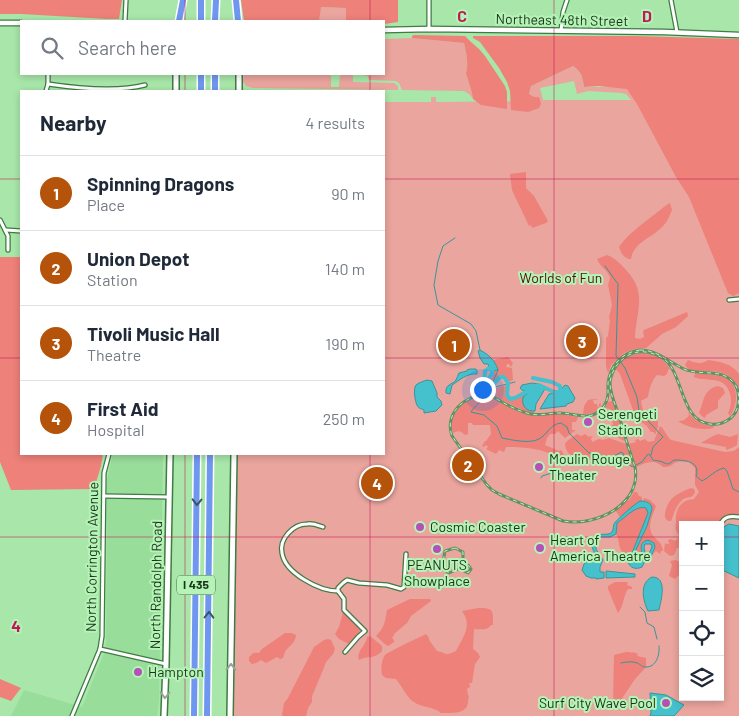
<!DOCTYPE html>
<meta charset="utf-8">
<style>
body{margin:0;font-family:Barlow,sans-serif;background:#f2f2f3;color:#1f2937}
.controls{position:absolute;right:15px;bottom:15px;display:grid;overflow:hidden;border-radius:0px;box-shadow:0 2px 8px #0003}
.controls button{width:45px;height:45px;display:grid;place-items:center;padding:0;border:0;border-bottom:1px solid #e0e1e3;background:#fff;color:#1f2937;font:25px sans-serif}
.you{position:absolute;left:482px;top:389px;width:18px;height:18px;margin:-12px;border:4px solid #fff;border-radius:50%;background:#1a73e8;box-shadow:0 0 0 8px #1a73e833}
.badge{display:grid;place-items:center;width:32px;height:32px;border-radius:50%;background:#b45309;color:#fff;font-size:16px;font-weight:700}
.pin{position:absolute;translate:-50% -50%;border:2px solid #fff;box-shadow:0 1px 5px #0006}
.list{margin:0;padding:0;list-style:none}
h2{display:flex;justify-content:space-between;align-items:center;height:65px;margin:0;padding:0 20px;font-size:21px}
h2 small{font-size:16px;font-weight:400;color:#747a83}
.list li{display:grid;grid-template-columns:32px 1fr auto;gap:15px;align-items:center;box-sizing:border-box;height:75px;padding:0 20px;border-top:1px solid #e0e1e3}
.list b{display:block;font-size:19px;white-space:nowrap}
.list p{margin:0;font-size:16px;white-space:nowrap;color:#747a83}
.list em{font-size:16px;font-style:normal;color:#747a83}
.icon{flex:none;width:28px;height:28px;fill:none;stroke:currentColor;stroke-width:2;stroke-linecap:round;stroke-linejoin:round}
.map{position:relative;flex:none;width:739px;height:716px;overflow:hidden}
.search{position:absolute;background:#fff;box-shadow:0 2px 8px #0003;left:20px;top:20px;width:365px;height:55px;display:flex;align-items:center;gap:12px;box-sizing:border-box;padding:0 18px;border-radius:0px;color:#747a83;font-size:19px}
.panel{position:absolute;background:#fff;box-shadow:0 2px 8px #0003;left:20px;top:90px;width:365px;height:365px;border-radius:0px}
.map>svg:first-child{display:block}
.built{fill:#98dd9a}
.green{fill:#eaa59e;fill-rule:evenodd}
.forest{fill:#ee8179}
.water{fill:#45c0cd;stroke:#389698}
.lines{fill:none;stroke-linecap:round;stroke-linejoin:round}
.stream{stroke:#389698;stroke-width:1}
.canal{stroke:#45c0cd;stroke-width:4}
.minor-casing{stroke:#3f7b43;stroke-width:5.5}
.tertiary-casing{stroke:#3f7b43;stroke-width:7}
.secondary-casing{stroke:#3f7b43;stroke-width:8}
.motorway-casing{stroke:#fff;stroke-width:9}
.minor{stroke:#fff;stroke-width:3}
.tertiary{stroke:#fff;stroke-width:4.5}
.secondary{stroke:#fff;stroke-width:5}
.motorway{stroke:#7097f0;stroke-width:6}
.rail-casing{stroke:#639064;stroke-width:3}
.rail{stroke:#b5f4b6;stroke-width:1;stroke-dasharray:4;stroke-linecap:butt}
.oneway{stroke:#385666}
.oneway2{stroke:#98a398}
.grid{fill:none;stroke:#c2185b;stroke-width:1;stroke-opacity:0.55}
.poi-dot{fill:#b351b9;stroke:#b5f4b6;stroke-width:2}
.labels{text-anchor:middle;stroke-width:4;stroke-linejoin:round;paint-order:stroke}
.shield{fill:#b5f4b6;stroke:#486d4a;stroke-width:1}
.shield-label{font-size:12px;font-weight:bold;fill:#1a331b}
.street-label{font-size:14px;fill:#1a331b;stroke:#b5f4b6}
.park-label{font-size:14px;fill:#531010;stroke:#b5f4b6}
.poi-label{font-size:14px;fill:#1a331b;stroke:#b5f4b6;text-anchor:start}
.grid-label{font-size:16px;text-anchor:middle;font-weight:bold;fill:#c2185b;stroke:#b5f4b6;stroke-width:4;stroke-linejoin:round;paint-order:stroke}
</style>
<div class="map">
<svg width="739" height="716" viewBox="0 0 739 716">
<rect width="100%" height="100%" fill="#a8e7a9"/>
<!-- built -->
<path class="built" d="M 113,454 L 163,454 L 159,700 L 157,716 L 11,716 L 24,690 L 82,707 L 105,651 L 106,642 L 107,479 Z"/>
<!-- green -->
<g class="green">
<path d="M 320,7 L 347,8 L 346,21 L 319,21 Z"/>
<path d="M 412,38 L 464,43 C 466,52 469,64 466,73 C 468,82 472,89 473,99 L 469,94 L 464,91 L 402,90 L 399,83 L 396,81 L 370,80 L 368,79 L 368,76 L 365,76 L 364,75 L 353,75 L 353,82 L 394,83 L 398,86 L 398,90 L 253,88 L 246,86 L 243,82 L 244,74 L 331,74 L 331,87 L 339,87 L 340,74 L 384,74 L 384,39 Z"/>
<path d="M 573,66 C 581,72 583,78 584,87 L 615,87 L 739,99 L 739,716 L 234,716 L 237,454 L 384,454 L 384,102 L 431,102 L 431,97 L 436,97 L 436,102 L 540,101 L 529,94 L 531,86 ZM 574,81 L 577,94 L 588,91 L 621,93 L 626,94 L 631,100 L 543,100 L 540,88 ZM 683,525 L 720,525 L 720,697 L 683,697 Z"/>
</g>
<!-- forest -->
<g class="forest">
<path d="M 0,0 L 122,0 L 119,19 L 107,19 L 21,14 L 0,14 Z"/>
<path d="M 241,0 L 398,0 L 398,22 L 384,24 L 384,21 L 346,21 L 346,8 L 321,7 L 319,21 L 244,21 Z"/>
<path d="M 414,35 L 465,36 L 471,42 L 479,49 L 485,56 L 505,86 L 507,92 L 507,109 L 481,105 L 473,99 C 472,89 468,82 466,73 C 469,64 466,52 464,43 L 412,38 L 412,36 Z"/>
<path d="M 473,36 L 635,36 L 739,39 L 739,293 L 733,296 L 728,293 L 689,197 L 676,177 L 637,104 L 627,89 L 599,86 L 584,87 C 583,78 581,71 573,66 L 531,86 L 529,94 L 534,97 L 539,97 L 541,104 L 539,108 L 528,112 L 511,110 L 510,91 L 507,82 L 499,68 L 480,42 L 473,38 Z"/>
<path d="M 526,172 L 526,188 L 534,196 L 548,221 L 546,223 L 532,228 L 531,225 L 529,226 L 512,190 L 510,174 Z"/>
<path d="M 670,203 L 672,210 C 669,217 667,223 661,228 C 651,238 633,243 631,259 C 624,259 621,253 619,247 C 627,235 640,226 651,217 C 657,213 663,207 670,203 Z"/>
<path d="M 607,255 C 615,258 621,264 626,270 C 648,293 636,311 635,338 L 640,339 L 644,337 L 643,331 L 644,330 L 687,312 L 688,316 L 676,327 L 662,334 L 646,348 L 634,349 L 624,353 L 611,365 L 608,373 L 606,366 L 606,338 L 608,336 L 610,321 L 609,317 L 612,305 L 608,285 L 610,278 C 608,270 600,267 597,259 Z"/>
<path d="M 0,257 L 21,257 L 21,454 L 103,454 L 101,466 L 94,489 L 11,490 L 0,462 Z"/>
<path d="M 644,353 C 655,355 664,359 670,369 L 668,370 L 667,374 L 664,376 L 657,375 C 652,380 649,389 648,397 L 641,401 L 643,411 L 637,416 L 633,410 L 620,374 L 616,369 C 623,358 632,354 644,353 Z"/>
<path d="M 508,357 L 513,363 L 511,367 L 509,364 L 507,364 L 506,367 L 512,368 L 513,380 L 508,382 L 505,377 C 499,374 497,379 494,384 L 489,384 L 488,381 L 493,375 L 493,371 L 498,370 L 493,360 Z"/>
<path d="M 688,360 C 696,363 701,365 708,360 C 721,362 731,363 739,374 L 739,389 C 724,358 695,381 685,365 Z"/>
<path d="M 695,373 C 704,375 714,374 723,377 C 739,382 739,404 730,416 L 728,413 C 731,407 732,400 730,394 C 724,374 709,383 694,377 Z"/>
<path d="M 507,385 L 506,395 L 509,399 L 514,399 L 529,392 L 528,393 L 523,397 L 523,403 L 526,409 L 534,411 L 534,414 L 525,411 L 491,395 L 485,394 L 470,397 L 474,391 L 479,391 L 484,389 L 488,390 Z"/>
<path d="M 718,386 L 723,388 L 725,393 L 718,401 L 718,408 L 706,415 L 705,418 L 703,417 L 699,413 C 704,402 703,389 718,386 Z"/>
<path d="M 483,396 L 493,398 L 519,412 L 534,416 L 558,414 L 578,417 L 576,422 L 572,422 L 572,430 L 576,430 L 565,438 L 558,431 L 555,434 L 550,434 L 547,438 L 545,445 L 559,451 L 561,450 L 565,456 L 564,458 L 560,455 L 558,458 C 543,448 524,447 506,447 L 504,452 L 499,450 L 496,454 L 486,449 L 488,447 L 486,445 L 484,447 L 482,446 L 485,441 L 486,441 L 491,434 L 490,425 L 473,425 L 472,423 L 468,423 L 468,434 L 465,435 C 461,431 459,430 453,433 C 447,410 463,400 483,396 Z"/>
<path d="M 594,399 L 599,400 L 593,400 L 594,404 L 597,404 L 598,407 L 599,407 L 599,404 L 601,403 L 600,409 L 592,413 L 583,415 L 584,406 L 588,400 Z"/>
<path d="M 612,401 L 613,401 L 625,441 L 620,439 L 615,434 L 603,433 L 603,432 L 606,427 L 610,427 L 613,424 L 610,409 L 605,408 L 608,402 Z"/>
<path d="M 645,412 L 649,414 L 653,414 C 660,421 659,426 655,435 L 654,432 L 651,432 L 646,425 L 645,425 L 639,420 L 640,417 Z"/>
<path d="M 688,412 C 695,421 703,426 714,426 L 713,428 C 703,431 686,427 678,421 C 683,421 686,420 689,415 Z"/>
<path d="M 660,426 C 665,429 666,436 671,440 L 725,452 L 734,451 L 739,447 L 739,516 C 727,516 726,515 718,525 L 683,525 L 683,548 L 677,548 L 674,555 L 670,556 L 664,551 L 665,543 L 667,544 L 669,544 L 668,540 L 671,539 L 675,541 L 679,537 C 678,534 677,532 676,530 C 675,527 676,524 676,522 C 675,509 681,500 694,499 L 699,492 L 695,485 L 695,468 L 689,462 C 685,462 681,461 677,462 C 673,463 671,467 666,467 C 661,467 664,467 659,464 C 652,459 643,464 636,467 L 629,444 L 636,442 L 635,440 L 638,439 L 640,441 L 645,439 L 648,442 L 654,441 Z"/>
<path d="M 577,434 L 581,436 L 585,434 L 589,437 L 591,436 L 593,437 L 591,438 L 592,442 L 599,439 L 603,440 L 609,438 L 626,444 L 633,466 L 628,466 L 622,458 L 622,455 L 620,454 C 611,461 597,460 585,460 L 583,458 C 573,457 566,455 565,444 L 567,441 Z"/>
<path d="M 718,434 L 730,437 L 738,434 L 737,445 L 734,447 L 726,450 L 726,447 L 710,444 L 701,443 L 713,436 Z"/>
<path d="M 691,488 L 694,489 L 695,492 C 692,500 688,495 682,500 C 676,506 674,512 672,519 L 671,521 C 669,521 668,521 667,520 C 662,517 667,505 670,501 C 674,495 685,490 691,488 Z"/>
<path d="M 634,492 L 637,492 L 639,496 L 642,497 L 642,501 L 637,502 L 634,506 L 620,517 L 615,510 L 630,499 Z"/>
<path d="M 644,498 L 650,500 L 656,506 C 652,517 646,527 654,537 C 659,542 662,543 663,551 L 661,551 L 660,554 L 656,551 L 653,554 L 655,547 L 654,543 L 651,541 L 644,541 L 642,560 L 640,562 L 636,563 L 633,560 L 633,557 L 647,526 L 652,509 L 648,502 L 643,501 Z"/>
<path d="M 644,507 L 646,508 L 648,511 L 643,527 L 632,553 L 629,556 C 616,551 621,542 616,534 L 617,523 C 625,517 633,508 644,507 Z"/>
<path d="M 676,560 L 682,564 L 681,568 L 683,571 L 675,579 L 669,576 L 672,565 L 670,561 Z"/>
<path d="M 615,582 L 628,582 L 627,585 L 632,587 L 632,589 L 628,589 C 623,596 624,606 618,613 L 608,589 L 608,586 Z"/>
<path d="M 410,599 L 430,599 L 431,601 L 411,616 L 407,623 L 395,633 L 392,638 L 394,640 L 394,642 L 388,646 L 386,645 L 376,636 C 385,627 385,621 387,610 Z"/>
<path d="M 478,608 C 494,608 493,610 493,625 L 491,625 C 487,631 480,629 474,629 L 473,649 L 478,653 L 480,657 L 475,664 L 472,683 L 469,683 L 470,687 L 467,689 L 468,695 L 469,697 L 468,700 C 469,714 453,713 441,713 C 433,706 422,708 414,702 C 407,698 402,686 396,679 L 386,678 L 382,675 C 381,669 381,661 385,655 C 388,652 420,637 426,634 L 429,638 L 429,640 L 437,651 C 448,653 443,657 456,651 C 463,637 473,626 462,611 Z"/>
<path d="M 343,612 L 346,614 L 360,630 C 359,636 353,641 349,644 L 339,639 L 335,634 L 339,627 Z"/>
<path d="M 285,633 L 291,633 L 296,635 C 295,642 292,644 288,648 C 285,650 284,655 283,658 L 280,659 L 277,657 L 266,663 L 261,660 L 256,663 L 252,664 L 249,661 L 249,657 C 253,653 253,652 259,653 L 262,649 Z"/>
<path d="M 370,636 L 382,646 L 382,651 C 373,660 369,655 359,660 C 356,651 366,646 367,637 Z"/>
<path d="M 328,639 L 331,640 L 335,649 L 333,654 L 326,662 L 323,670 L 312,696 L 312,702 L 308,708 L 306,716 L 282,716 L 284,703 L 288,698 L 314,647 L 324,640 Z"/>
<path d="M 626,652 L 630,652 L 632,653 L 633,652 L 638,654 L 637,656 L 646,658 L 646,667 L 635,679 L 617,706 L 613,705 L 614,655 Z"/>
<path d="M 0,679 L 21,688 L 11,701 L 0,697 Z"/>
</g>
<!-- water -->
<g class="water">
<path d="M 480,350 C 489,355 495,360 498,370 L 494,371 L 487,369 L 489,367 L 488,364 L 484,364 L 480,358 L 478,351 Z"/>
<path d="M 470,369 L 476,369 L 477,371 L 477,374 C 467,373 460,380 452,385 L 450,394 L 446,393 C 445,384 452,385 456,380 C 457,378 458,375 459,373 L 467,371 L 467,370 Z"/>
<path d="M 427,380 L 432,381 L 437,393 L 437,397 L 441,401 L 442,405 L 436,411 L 424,413 L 424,410 C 420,408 419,409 417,405 C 415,401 413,389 416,385 C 418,383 424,381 427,380 Z"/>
<path d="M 532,383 L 538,384 L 545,389 L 536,404 L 535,411 C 527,412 521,406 523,397 L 529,392 L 529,390 L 523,391 L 520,388 L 522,385 Z"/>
<path d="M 565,385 L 568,386 L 575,398 L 573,402 L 567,404 L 566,406 L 540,409 L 549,394 L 558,393 Z"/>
<path d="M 640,501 C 646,501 652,503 652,509 L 647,526 L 634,554 L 633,560 L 636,563 L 642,561 C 644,552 636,543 648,540 L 654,543 L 655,547 L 650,559 L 647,558 L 652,547 L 651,544 L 645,544 L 644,547 L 646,559 L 642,567 C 636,570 630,568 628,562 L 629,557 L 632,553 L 648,513 L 646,508 C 636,505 626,517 617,523 L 616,534 L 610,537 L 601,537 C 591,545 597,551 603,560 L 600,567 L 600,572 L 604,572 L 604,578 L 596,579 L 596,578 L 591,578 L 586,576 L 582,570 L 584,564 L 589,560 L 596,562 L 599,560 C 596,554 590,549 593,542 C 596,530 608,537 612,532 C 614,529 613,526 614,524 C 615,521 637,502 640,501 Z"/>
<path d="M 729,524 L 739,526 L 739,578 L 720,569 L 720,532 L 725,526 Z"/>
<path d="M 606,571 L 635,574 L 635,577 L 606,578 Z"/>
<path d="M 652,577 C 668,577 661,600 659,610 L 648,611 C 643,601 639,583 652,577 Z"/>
<path d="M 650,693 L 666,695 L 684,705 L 674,716 L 650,716 L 651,713 Z"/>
</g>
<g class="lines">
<!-- stream -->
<g class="stream">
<path d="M 455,238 L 443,246 L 438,261 L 434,285 L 438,305 L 471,324 L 476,331 L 480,350"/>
<path d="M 605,266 L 618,284 L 616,356 L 625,368 L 637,397 L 639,411 L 663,437 L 653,447 L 651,455"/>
<path d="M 498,370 C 494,379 491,389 485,396 C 481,403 476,404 471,412 L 484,415 L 497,426 L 502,438 C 512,440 530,444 539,439 C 548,434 550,424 561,423 L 567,427 L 569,433 L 589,453 L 610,457 L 616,455 L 621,452 L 623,453 L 624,460 L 632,467 L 642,462 L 648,454 L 650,455 L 653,460 C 655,461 657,460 659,461 C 668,463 666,467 674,460 C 684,460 701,461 696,476 L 702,481 C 710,477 715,470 724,468 L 727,471 L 733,489 L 739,492"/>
<path d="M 491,388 L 515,382"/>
<path d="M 541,478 L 542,476 L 558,471"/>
<path d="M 640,607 L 645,612 L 647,623 L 654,627 L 657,639"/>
<path d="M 621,663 C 626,662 632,661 637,663 C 642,665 640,666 645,667 C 656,668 660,655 659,646"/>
</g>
<!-- canal -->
<path class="canal" d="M 491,388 L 487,389 L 484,385 L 485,371 L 489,368 L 492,370 L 492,374 L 487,381 L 488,385 L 492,386 L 500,377 L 504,377 L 508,383 L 507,395 L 510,399 L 515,398 L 539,385 L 554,392 L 558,392 L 560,390 L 560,386 L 552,382 L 533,378"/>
<!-- minor casing -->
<g class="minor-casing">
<g id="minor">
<path d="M 429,0 L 429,29"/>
<path d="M 671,0 L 677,32"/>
<path d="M 125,21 L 126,0"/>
<path d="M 561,31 L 563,12 L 567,0"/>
<path d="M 48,84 C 75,88 118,92 145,85"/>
<path d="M 46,91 L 48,84 L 48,74"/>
<path d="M 0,220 L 8,236 L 8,250"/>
<path d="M 6,230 L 21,231"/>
<path d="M 729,300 L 739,299"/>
<path d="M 104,496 L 169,497"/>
<path d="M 720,525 C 724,516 730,516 739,517"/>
<path d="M 323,527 C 317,525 313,523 307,524 C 293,524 279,539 282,553 C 285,573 319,591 338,591"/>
<path d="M 100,649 L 166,664"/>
<path d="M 345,652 L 358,637 L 365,631 L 344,610 L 344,599 L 338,591 L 338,588 L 343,583 L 347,580 L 359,583 L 387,585 L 401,589 L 404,587 L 406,554"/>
<path d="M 72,716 L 100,649 L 102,636 L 104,473 L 109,454"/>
</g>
</g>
<!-- tertiary casing -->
<g class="tertiary-casing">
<g id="tertiary">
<path d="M 0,23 L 21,23"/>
<path d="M 384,30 L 429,29 L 665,32 L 739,35"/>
</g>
</g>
<!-- secondary casing -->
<g class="secondary-casing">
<g id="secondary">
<path d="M 176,91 L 176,74"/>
<path d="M 239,91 L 239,74"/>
<path d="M 164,716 L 166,664 L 170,454"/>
<path d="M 230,716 L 234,454"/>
</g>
</g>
<!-- motorway casing -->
<g class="motorway-casing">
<g id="motorway">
<path d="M 236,0 L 238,21"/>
<path d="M 179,21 L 183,0"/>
<path d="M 201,21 L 201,0"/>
<path d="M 215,21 L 216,0"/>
<path d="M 201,91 L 201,74"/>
<path d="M 215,91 L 215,74"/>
<path d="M 194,716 L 197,454"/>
<path d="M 207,716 L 210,454"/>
</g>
</g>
<!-- minor -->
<use href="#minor" class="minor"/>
<!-- tertiary -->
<use href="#tertiary" class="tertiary"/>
<!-- secondary -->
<use href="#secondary" class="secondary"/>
<!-- motorway -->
<use href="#motorway" class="motorway"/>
<!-- rail casing -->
<g class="rail-casing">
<g id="rail">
<path d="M 640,350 C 657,350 669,362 684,369 C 701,377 724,366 736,386 C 739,392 739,399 738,405 C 737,411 733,417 728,420 C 722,424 716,425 710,424 C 680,421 684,374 664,359 C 655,353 642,349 631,354 C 619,359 611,371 610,383 C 610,394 616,406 619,416 C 624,433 629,450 635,467 C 642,505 595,527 563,521 L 499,494 L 492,490 L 487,485 L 452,436 C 443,411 470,390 493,397 C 504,403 515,410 527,413 C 538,417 548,413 558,413 C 574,412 591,424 604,406 C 609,399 608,391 608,383 C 610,366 622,352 640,350 Z"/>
<path d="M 455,548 L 463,552 L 463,562 L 469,566 L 471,569 L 468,573 L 460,569 L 458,569 L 449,573 L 442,568 L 445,551 Z"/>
</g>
</g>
<!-- rail -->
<use href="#rail" class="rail"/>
</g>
<!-- one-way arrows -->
<defs><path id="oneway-chevron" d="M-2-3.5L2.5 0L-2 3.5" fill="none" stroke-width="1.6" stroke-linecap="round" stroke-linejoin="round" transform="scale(1.25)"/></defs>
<g class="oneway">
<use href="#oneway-chevron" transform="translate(197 502) rotate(91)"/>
<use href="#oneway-chevron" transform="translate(209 615) rotate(-89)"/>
</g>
<g class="oneway2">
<use href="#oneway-chevron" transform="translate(231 667) rotate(-89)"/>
<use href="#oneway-chevron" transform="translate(165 695) rotate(92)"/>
</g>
<!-- grid -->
<path class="grid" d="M 185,0 L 185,21M 370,0 L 370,21M 554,0 L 554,716M 185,74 L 185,91M 370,74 L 370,91M 0,179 L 21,179M 384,179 L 739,179M 0,358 L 21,358M 384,358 L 739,358M 185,454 L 185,716M 370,454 L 370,716M 0,537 L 683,537M 720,537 L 739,537"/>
<!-- markers -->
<g class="poi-dot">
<circle cx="588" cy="422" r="5"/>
<circle cx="539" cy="467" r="5"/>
<circle cx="420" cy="527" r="5"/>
<circle cx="540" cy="548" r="5"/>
<circle cx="437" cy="549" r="5"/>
<circle cx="138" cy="672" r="5"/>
<circle cx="666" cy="703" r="5"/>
</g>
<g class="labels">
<!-- shield labels -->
<rect class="shield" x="177" y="575.5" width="38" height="19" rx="4"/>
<g class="shield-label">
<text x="196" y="589">I 435</text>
</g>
<!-- street labels -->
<g class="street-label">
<text transform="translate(562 20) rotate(1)" y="5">Northeast 48th Street</text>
<text transform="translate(92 557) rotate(-89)" y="5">North Corrington Avenue</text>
<text transform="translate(156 585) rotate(-89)" y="5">North Randolph Road</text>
</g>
<!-- park labels -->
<g class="park-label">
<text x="561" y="283">Worlds of Fun</text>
</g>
<!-- poi labels -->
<g class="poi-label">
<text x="598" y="419">Serengeti<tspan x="598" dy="16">Station</tspan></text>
<text x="549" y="464">Moulin Rouge<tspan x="549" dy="16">Theater</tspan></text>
<text x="430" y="532">Cosmic Coaster</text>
<text x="550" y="545">Heart of<tspan x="550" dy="16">America Theatre</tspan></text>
<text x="437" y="570" text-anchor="middle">PEANUTS<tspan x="437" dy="16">Showplace</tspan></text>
<text x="148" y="677">Hampton</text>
<text x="656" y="708" text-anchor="end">Surf City Wave Pool</text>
</g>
</g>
<g class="grid-label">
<text x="462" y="22">C</text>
<text x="647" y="22">D</text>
<text x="16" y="632">4</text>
</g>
</svg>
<div class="controls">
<button>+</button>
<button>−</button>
<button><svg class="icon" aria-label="locate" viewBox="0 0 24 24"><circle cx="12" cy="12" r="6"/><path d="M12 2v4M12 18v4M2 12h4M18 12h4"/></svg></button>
<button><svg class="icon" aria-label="layers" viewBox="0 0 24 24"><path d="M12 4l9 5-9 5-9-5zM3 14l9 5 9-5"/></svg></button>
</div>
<div class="you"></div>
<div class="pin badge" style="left:454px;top:345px">1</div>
<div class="pin badge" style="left:468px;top:465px">2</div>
<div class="pin badge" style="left:582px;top:341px">3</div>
<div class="pin badge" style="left:377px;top:483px">4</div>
<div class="search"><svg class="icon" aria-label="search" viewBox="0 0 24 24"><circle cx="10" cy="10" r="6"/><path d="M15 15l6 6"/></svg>Search here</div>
<section class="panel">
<h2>Nearby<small>4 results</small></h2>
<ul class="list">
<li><span class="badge">1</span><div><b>Spinning Dragons</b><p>Place</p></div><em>90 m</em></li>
<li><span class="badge">2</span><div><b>Union Depot</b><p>Station</p></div><em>140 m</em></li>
<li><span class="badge">3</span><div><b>Tivoli Music Hall</b><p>Theatre</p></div><em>190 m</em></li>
<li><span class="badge">4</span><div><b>First Aid</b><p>Hospital</p></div><em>250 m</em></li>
</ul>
</section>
</div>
